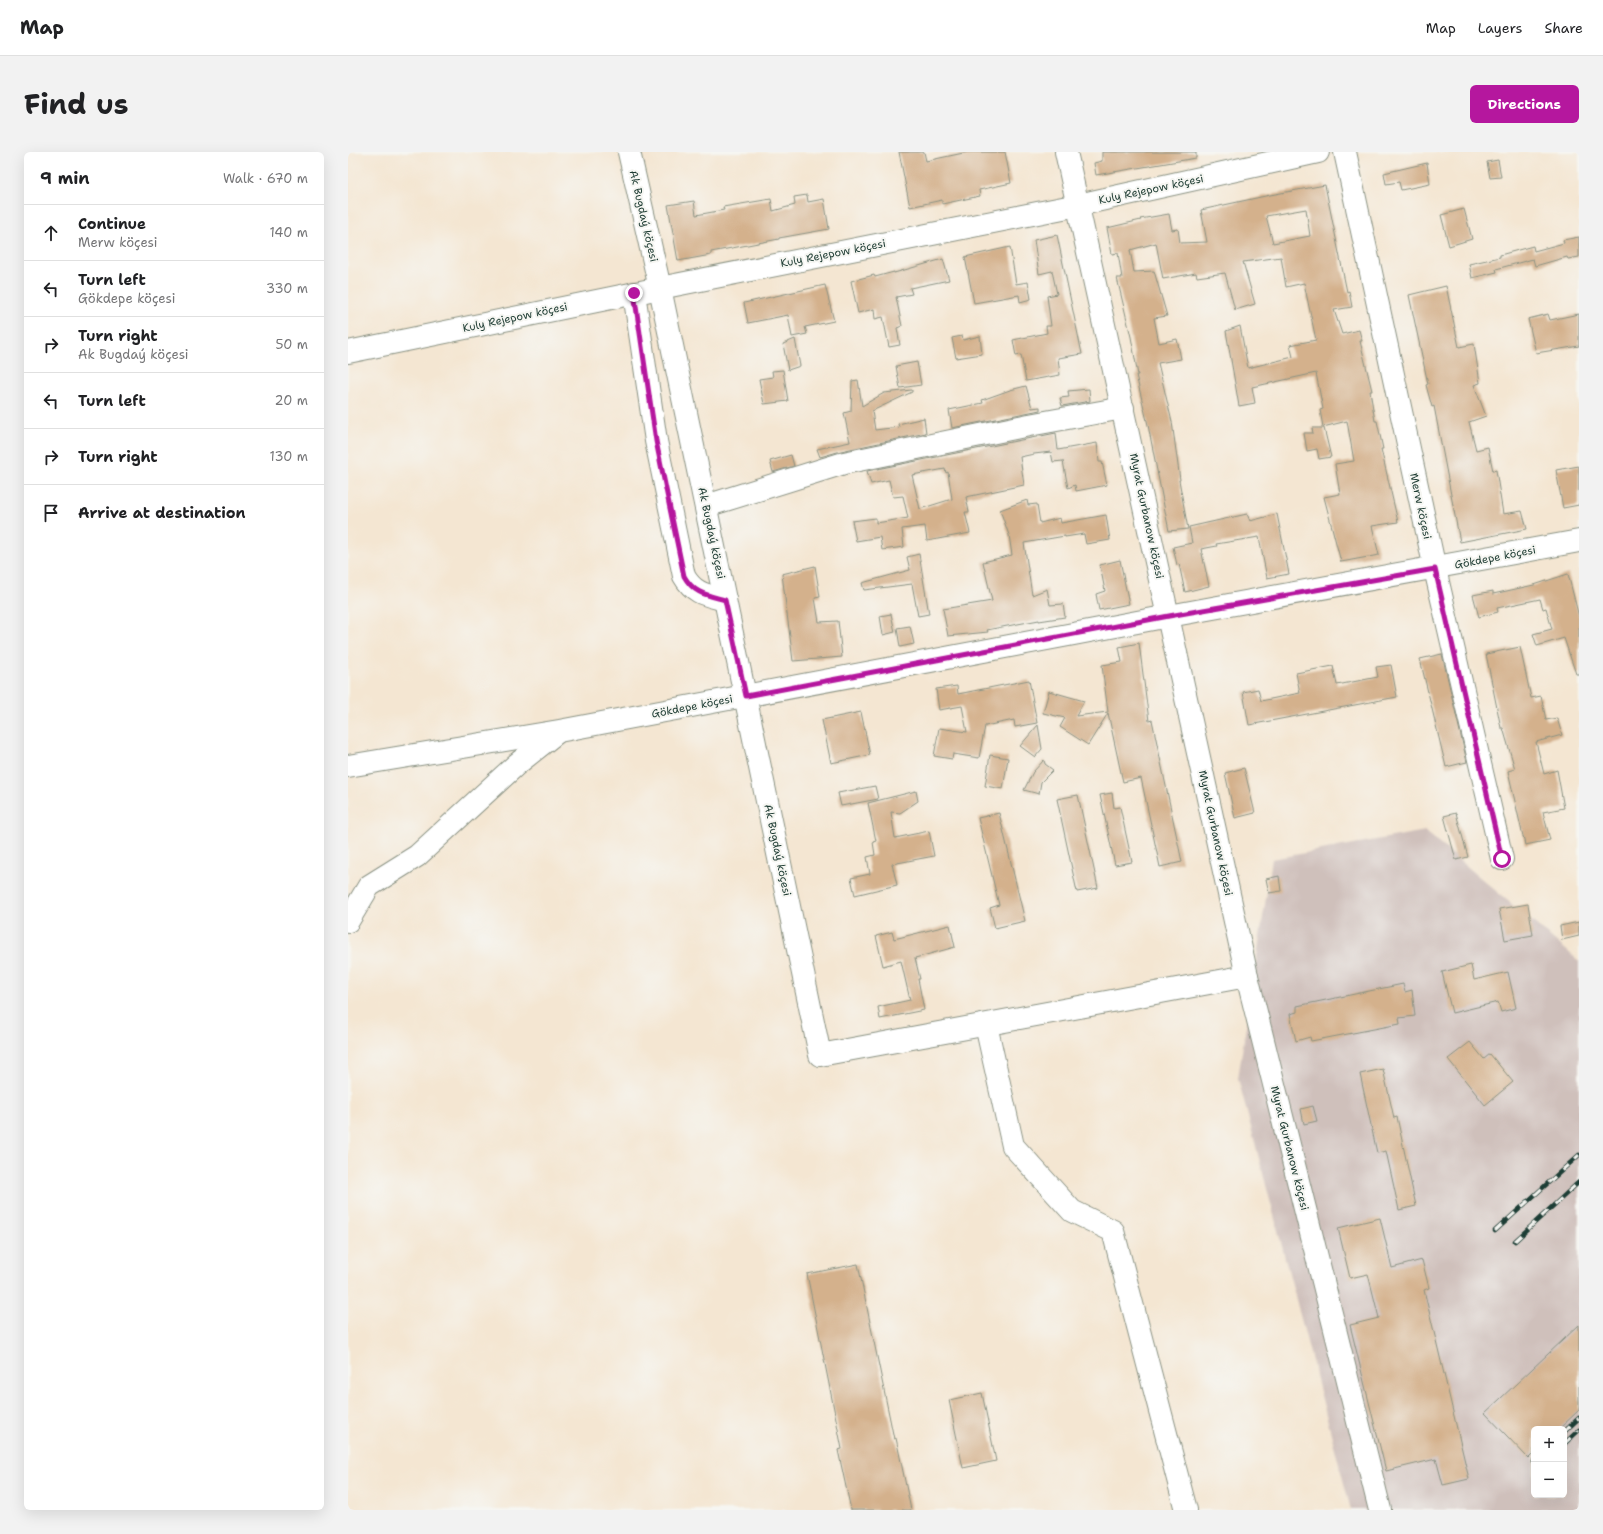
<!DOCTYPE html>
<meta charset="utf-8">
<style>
body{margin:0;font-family:"Shantell Sans",sans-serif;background:#f2f2f2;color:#202124}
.controls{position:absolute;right:12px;bottom:12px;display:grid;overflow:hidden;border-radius:6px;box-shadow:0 4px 16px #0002}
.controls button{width:36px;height:36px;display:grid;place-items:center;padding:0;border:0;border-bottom:1px solid #e0e0e0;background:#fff;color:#202124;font:20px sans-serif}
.stop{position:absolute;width:12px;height:12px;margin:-9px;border:3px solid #b5179e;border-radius:50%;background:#fff}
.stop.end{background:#b5179e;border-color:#fff;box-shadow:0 1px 4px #0008}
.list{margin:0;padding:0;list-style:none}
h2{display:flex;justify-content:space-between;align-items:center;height:52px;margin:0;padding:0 16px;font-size:17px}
h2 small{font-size:13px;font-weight:400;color:#757577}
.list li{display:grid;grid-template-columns:26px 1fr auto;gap:12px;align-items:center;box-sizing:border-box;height:56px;padding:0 16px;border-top:1px solid #e0e0e0}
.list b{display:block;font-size:15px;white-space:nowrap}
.list p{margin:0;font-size:13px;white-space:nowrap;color:#757577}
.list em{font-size:13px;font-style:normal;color:#757577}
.icon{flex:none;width:22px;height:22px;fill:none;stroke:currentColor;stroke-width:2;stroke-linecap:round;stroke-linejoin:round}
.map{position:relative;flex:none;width:1231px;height:1358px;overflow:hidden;border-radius:6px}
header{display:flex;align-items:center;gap:24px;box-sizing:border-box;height:56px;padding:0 20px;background:#fff;border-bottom:1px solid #e0e0e0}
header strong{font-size:19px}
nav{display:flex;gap:22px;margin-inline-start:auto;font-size:14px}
.intro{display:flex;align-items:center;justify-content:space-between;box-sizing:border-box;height:96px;padding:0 24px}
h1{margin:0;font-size:28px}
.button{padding:10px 18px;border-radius:6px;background:#b5179e;color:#fff;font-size:14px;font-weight:700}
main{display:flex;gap:24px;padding:0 24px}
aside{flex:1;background:#fff;border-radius:6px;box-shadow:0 4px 16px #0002}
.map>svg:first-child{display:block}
.industrial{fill:#cfc0bb;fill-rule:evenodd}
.building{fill:#d4b18c;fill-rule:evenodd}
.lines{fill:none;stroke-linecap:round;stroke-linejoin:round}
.minor-casing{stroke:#8a9283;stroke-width:24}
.minor{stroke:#fff;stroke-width:22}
.rail-casing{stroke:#1f3d34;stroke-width:4.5}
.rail{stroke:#f6f6f2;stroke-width:3;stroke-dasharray:9;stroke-linecap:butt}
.route{stroke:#b5179e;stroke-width:5}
.labels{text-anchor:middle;stroke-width:4;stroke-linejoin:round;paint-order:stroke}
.street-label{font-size:11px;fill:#1f3d34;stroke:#f6f6f2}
</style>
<header>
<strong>Map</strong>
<nav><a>Map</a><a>Layers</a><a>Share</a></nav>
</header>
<div class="intro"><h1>Find us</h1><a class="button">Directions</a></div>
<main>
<aside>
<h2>9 min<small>Walk · 670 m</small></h2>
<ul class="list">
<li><svg class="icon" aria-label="ahead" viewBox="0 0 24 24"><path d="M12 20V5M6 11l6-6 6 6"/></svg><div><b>Continue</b><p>Merw köçesi</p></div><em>140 m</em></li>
<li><svg class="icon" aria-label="left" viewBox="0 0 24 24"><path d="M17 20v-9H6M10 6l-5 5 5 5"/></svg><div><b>Turn left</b><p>Gökdepe köçesi</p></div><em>330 m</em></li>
<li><svg class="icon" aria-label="right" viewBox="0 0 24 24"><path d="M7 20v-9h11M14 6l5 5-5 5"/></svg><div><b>Turn right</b><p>Ak Bugdaý köçesi</p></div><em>50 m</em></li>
<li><svg class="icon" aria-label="left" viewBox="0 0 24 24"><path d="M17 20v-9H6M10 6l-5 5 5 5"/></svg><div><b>Turn left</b></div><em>20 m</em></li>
<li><svg class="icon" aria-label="right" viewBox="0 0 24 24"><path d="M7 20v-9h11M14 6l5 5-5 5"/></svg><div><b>Turn right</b></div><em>130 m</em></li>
<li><svg class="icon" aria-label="arrive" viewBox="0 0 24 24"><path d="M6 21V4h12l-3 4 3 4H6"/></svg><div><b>Arrive at destination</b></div></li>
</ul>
</aside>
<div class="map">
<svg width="1231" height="1358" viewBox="0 0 1231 1358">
<rect width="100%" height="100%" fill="#f6f6f2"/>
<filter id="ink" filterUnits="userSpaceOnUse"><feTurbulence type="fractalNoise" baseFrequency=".025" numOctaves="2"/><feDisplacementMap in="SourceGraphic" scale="8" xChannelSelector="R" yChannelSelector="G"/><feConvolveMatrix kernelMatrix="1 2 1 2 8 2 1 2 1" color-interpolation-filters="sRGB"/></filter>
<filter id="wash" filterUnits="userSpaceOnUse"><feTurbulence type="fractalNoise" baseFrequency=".012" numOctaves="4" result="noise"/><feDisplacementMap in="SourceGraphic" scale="16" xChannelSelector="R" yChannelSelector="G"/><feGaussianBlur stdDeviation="0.9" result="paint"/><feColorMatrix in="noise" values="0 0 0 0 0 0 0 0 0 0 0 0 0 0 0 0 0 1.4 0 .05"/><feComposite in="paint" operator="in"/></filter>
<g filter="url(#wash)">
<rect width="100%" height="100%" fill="#f4e6d2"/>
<!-- industrial -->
<path class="industrial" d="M 1077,679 L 1231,809 L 1231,1358 L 1003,1358 L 890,926 L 924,707 ZM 1186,1277 L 1216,1277 L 1216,1343 L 1186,1343 Z"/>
<g id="blocks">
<!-- building -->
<g class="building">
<path d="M 551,0 L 576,0 L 578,9 L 620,0 L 657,0 L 663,31 L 631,38 L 632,44 L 594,52 L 594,48 L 562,55 Z"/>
<path d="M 754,0 L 848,0 L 848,6 L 748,23 L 746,11 L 754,9 Z"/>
<path d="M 1150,8 L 1153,25 L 1142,26 L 1139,10 Z"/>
<path d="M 1079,11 L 1082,32 L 1053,38 L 1051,30 L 1038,32 L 1036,21 Z"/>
<path d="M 977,33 L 999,140 L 1001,139 L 1004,155 L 986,158 L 994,182 L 1011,178 L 1014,189 L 1012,189 L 1024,239 L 1022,239 L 1027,269 L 1029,269 L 1035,297 L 1033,297 L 1050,370 L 1024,374 L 1031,403 L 993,410 L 976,345 L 992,342 L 987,312 L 1006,309 L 999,269 L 975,275 L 972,258 L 975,257 L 968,221 L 904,235 L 907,251 L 891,254 L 878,179 L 892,174 L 900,216 L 945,205 L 942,193 L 968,188 L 956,131 L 938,135 L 933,105 L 895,110 L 907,152 L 887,158 L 877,121 L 849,125 L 848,121 L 815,127 L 808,91 L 782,98 L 786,120 L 806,119 L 819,164 L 806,166 L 811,191 L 829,187 L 833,207 L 810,211 L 824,270 L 832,328 L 831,328 L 840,377 L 821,379 L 800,273 L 788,223 L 790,223 L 783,185 L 769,126 L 774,126 L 770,101 L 764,102 L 759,76 L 793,68 L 792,67 L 821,62 L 824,78 L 830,77 L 832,91 L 859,90 L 853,58 L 922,43 ZM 958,57 L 962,84 L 925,91 L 918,64 Z"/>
<path d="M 459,43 L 460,50 L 476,47 L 481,77 L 431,86 L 431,87 L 363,100 L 363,103 L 330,109 L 320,53 L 346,49 L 348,63 L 376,58 L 375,55 L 423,47 L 425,59 L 447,53 L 446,45 Z"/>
<path d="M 1116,57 L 1124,87 L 1101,94 L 1093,63 Z"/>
<path d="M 709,83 L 734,202 L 710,206 L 712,223 L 678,229 L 673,203 L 668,204 L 665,188 L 699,181 L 698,174 L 703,174 L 699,144 L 709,142 L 704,119 L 691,122 L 686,88 Z"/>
<path d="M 1231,85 L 1231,105 L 1220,107 L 1219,105 L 1187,114 L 1185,107 L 1148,117 L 1149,120 L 1124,126 L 1121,112 L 1152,105 L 1152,103 L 1185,94 L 1186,99 L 1216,91 L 1215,88 Z"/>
<path d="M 662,95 L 668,132 L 680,130 L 683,147 L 672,150 L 671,143 L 626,151 L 617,105 Z"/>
<path d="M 595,107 L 601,128 L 562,136 L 564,142 L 548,145 L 554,174 L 549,176 L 552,193 L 541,195 L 535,165 L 527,167 L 526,157 L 510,161 L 503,129 L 526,123 L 527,125 L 546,120 L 546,121 Z"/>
<path d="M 477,133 L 486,169 L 457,175 L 459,182 L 444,185 L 440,163 L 400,171 L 396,151 Z"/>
<path d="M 1098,134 L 1111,195 L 1126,192 L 1132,231 L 1126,233 L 1138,264 L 1121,270 L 1128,298 L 1140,295 L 1145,319 L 1148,318 L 1155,362 L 1174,359 L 1179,377 L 1112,390 L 1086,254 L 1084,255 L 1078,233 L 1080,232 L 1061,143 Z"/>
<path d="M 1200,162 L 1202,168 L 1231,162 L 1231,194 L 1188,201 L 1180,167 Z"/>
<path d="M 614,184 L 615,188 L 632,184 L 634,202 L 608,206 L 604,186 Z"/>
<path d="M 447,187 L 452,214 L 440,218 L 435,192 Z"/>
<path d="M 569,210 L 573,233 L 552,236 L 548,214 Z"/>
<path d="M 435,218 L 440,249 L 416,252 L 411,227 L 425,225 L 424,219 Z"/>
<path d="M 510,228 L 514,254 L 536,241 L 564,238 L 564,240 L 524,259 L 527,278 L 551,275 L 550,272 L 576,266 L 578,281 L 493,299 L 472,305 L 469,297 L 502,290 L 496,261 L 503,259 L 504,229 Z"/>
<path d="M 678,234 L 684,256 L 692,255 L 692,258 L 604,276 L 601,258 L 635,251 L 634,248 L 662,238 Z"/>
<path d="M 741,237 L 742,249 L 714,254 L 712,246 L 721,245 L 720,239 Z"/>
<path d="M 964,276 L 976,276 L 983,305 L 971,307 L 969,297 L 959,299 L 956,281 L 965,281 Z"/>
<path d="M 708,281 L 710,298 L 749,291 L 751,310 L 754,310 L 759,333 L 728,339 L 727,333 L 720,336 L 715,309 L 705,310 L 703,300 L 686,302 L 672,305 L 676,333 L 618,345 L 621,360 L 617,360 L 622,381 L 579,389 L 577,374 L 554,377 L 556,395 L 534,398 L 532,385 L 508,389 L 504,369 L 528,366 L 528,371 L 560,366 L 555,344 L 545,345 L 541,328 L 523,332 L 519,319 ZM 597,317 L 598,321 L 600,320 L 604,347 L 572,357 L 564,323 Z"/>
<path d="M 443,303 L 446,314 L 425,320 L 422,309 Z"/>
<path d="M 1231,314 L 1231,353 L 1215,356 L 1208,318 Z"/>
<path d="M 679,348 L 680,353 L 689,352 L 692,371 L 712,366 L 713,371 L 758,363 L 762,388 L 738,392 L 736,382 L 717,385 L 717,384 L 676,391 L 684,443 L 699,437 L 702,453 L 715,452 L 717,465 L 691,469 L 691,468 L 654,475 L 639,478 L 640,480 L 600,484 L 595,457 L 644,449 L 635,410 L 664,403 L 661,383 L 652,358 Z"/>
<path d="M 899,362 L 902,369 L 929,362 L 941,422 L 919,426 L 911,385 L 868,392 L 869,394 L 853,397 L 861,434 L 837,440 L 831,412 L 829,413 L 825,395 L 844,391 L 841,375 Z"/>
<path d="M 571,402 L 581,462 L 570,464 L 564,432 L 516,438 L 514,431 L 562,418 L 559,405 Z"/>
<path d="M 772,408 L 781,452 L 751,458 L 748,442 L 757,439 L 752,413 Z"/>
<path d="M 467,414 L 472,445 L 467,446 L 471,470 L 490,469 L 494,505 L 445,509 L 434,422 Z"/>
<path d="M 1220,422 L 1231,465 L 1231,522 L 1228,522 L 1216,486 L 1189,494 L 1185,482 L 1204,477 L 1198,456 L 1195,457 L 1192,447 L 1149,456 L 1150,460 L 1131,465 L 1125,443 L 1145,439 L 1145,442 L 1186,433 Z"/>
<path d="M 543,462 L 547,480 L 535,483 L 532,464 Z"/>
<path d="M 562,474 L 566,492 L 552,495 L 549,476 Z"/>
<path d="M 791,491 L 801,569 L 804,568 L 834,710 L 812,715 L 793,626 L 775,630 L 760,561 L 740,593 L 712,575 L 717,566 L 695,561 L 701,539 L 736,549 L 728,564 L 760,560 L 754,513 L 774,510 L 771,495 Z"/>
<path d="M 1172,495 L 1183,546 L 1193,544 L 1198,568 L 1209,566 L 1214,583 L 1188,590 L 1196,622 L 1209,618 L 1216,656 L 1195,660 L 1202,688 L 1177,693 L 1160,619 L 1167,617 L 1155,576 L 1153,576 L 1138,502 Z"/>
<path d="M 1094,502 L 1119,610 L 1098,615 L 1072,507 Z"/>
<path d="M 1043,513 L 1049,545 L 901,573 L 895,540 L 910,537 L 913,549 L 952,541 L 948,521 L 985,514 L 989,533 L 1030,525 L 1028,515 Z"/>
<path d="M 681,528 L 689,571 L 667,575 L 666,568 L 637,574 L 631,606 L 605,602 L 604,607 L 586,604 L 591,576 L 619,580 L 614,554 L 591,558 L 588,537 L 609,534 L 610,542 Z"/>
<path d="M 513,560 L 522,603 L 483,611 L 474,568 Z"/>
<path d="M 690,573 L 694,597 L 687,605 L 672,594 Z"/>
<path d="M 642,603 L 660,606 L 655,637 L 637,634 Z"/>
<path d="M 696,608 L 697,612 L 705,618 L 693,630 L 691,642 L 676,638 L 685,620 Z"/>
<path d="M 896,616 L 907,661 L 887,666 L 877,621 Z"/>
<path d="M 527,634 L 530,647 L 493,654 L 490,641 Z"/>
<path d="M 568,639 L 570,649 L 552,661 L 543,660 L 547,686 L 581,679 L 586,704 L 544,712 L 549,733 L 507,743 L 503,726 L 522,722 L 519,705 L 527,703 L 525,690 L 528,689 L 520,651 Z"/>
<path d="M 764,641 L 766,656 L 772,655 L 784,710 L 767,713 L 752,643 Z"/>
<path d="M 730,643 L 750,736 L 729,740 L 709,647 Z"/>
<path d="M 651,661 L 677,769 L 647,776 L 642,756 L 651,753 L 630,666 Z"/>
<path d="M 1108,661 L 1120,705 L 1108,708 L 1096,664 Z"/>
<path d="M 931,724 L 933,739 L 921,741 L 918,727 Z"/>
<path d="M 1180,752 L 1185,783 L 1157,788 L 1151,757 Z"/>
<path d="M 1231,770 L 1231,784 L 1214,788 L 1212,774 Z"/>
<path d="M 602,773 L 607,795 L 567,806 L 572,827 L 570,827 L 576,858 L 532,867 L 530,855 L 562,848 L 553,809 L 535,814 L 528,784 L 544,780 L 546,787 Z"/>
<path d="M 1123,813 L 1126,828 L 1160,820 L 1168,856 L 1153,860 L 1150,850 L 1104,861 L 1094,820 Z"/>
<path d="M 1055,832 L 1057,840 L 1064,838 L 1067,864 L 1051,866 L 1052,872 L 963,889 L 962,885 L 948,889 L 942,862 L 949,860 L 949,854 Z"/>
<path d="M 1122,890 L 1136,907 L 1142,902 L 1165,930 L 1137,953 L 1100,907 Z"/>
<path d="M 1035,917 L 1046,966 L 1049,965 L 1068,1054 L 1051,1058 L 1038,999 L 1029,1001 L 1012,922 Z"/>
<path d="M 965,954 L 969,969 L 956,972 L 953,957 Z"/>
<path d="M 1032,1066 L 1044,1116 L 1074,1108 L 1081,1136 L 1076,1138 L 1121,1327 L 1095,1333 L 1088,1307 L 1038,1319 L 1002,1173 L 1031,1166 L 1020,1122 L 1002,1126 L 990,1076 Z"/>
<path d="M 510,1112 L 546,1287 L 548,1286 L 563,1358 L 503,1358 L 490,1298 L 494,1297 L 459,1122 Z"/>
<path d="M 1231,1173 L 1231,1258 L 1211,1277 L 1186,1277 L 1186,1300 L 1180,1306 L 1137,1261 Z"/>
<path d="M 634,1241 L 648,1309 L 615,1316 L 601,1248 Z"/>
</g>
</g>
</g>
<g filter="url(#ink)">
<use href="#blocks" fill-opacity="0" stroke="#8a9283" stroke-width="1"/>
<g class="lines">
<!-- minor casing -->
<g class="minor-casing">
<g id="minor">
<path d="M 281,0 L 312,136 L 472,903 L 899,824"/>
<path d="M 718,0 L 899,824 L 1032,1358"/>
<path d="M 997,0 L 1087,417 L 1154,707"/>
<path d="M 286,141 L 308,289 L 336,424 C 346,442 359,443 377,448"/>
<path d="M 0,200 L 312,136 L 730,53 L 970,0"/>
<path d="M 358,354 L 496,311 L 681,273 L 775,256"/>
<path d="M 0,614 L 211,579 L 821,464 L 1231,389"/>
<path d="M 0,769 L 21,734 L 69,704 L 169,612 L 208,581"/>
<path d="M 638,873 L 665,994 L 724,1059 L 765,1079 L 838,1358"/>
</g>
</g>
<!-- minor -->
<use href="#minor" class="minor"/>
<!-- rail casing -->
<g class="rail-casing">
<g id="rail">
<path d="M 1147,1079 L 1231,1003"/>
<path d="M 1167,1089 L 1231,1030"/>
<path d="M 1216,1280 L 1231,1266"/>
<path d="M 1216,1292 L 1231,1278"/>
<path d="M 1185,1310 L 1186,1309"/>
</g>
</g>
<!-- rail -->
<use href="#rail" class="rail"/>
</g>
</g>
<g class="lines" filter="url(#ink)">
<!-- route -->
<path class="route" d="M 286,141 L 308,289 L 336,424 C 346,442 359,443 377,448 L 398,544 L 821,464 L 1087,417 L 1154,707"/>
</g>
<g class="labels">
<!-- street labels -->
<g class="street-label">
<text transform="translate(803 37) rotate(-12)" y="4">Kuly Rejepow köçesi</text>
<text transform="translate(296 64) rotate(77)" y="4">Ak Bugdaý köçesi</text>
<text transform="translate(485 101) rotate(-11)" y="4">Kuly Rejepow köçesi</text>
<text transform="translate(167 165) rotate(-12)" y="4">Kuly Rejepow köçesi</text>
<text transform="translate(1073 354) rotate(78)" y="4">Merw köçesi</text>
<text transform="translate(799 364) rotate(78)" y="4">Myrat Gurbanow köçesi</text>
<text transform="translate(364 381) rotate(78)" y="4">Ak Bugdaý köçesi</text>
<text transform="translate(1147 405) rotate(-11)" y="4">Gökdepe köçesi</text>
<text transform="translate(344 554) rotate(-11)" y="4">Gökdepe köçesi</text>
<text transform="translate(868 681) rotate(78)" y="4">Myrat Gurbanow köçesi</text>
<text transform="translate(430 698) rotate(78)" y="4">Ak Bugdaý köçesi</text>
<text transform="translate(942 996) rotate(76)" y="4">Myrat Gurbanow köçesi</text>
</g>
</g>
</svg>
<div class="controls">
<button>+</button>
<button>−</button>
</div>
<div class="stop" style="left:1154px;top:707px"></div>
<div class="stop end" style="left:286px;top:141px"></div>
</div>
</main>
